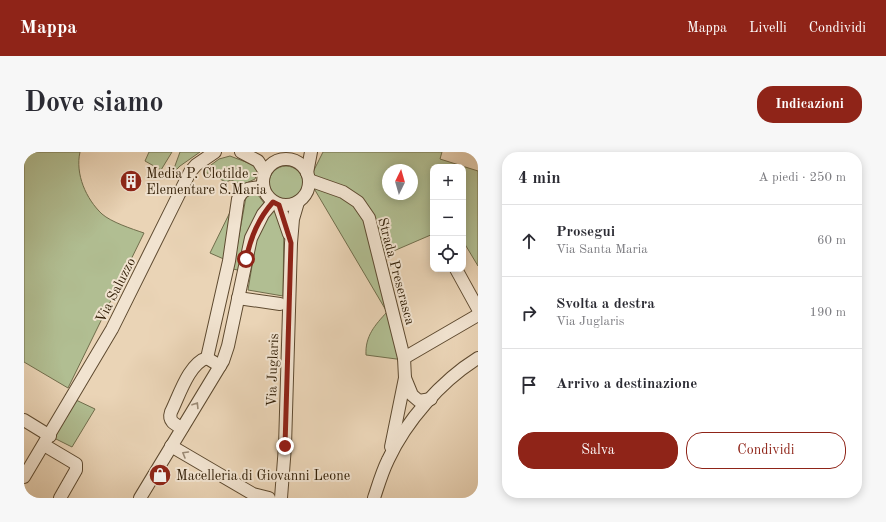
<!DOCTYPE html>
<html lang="it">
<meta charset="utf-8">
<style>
body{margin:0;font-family:"Old Standard TT",serif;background:#f7f7f7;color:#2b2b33}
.controls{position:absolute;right:12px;top:12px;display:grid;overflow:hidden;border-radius:8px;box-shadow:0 2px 10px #0003}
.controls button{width:36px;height:36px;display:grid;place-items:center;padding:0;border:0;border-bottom:1px solid #e1e1e2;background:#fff;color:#2b2b33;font:20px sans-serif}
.compass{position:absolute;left:358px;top:12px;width:36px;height:36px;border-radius:50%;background:#fff;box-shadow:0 2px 10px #0003;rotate:5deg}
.stop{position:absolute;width:12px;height:12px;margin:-9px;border:3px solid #8f2418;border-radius:50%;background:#fff}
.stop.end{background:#8f2418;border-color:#fff;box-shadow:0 1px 4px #0008}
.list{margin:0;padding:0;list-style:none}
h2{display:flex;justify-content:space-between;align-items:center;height:52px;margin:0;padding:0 16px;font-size:17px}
h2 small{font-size:13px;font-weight:400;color:#7c7c81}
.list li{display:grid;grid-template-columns:26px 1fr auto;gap:12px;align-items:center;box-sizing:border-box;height:72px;padding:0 16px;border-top:1px solid #e1e1e2}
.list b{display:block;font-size:15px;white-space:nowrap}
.list p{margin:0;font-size:13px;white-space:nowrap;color:#7c7c81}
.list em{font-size:13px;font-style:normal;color:#7c7c81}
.actions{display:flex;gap:8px;padding:12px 16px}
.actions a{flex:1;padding:9px 0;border:1px solid #8f2418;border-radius:16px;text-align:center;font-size:14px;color:#8f2418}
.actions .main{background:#8f2418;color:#fff}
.icon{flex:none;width:22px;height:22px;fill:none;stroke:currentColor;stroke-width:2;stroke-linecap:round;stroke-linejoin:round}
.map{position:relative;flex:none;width:454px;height:346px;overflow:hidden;border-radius:16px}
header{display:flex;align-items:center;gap:24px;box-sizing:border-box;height:56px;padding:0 20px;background:#8f2418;color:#fff}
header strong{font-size:19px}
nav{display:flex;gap:22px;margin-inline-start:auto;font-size:14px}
.intro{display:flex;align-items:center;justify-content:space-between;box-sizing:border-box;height:96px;padding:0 24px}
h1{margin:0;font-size:28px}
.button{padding:10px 18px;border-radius:16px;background:#8f2418;color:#fff;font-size:14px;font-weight:700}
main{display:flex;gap:24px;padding:0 24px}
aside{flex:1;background:#fff;border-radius:16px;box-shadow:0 2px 10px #0003}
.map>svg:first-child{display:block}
.green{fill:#b1be92;stroke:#706d4b;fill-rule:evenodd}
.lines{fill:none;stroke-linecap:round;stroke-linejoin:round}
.minor-casing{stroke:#5e4a30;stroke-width:14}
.minor{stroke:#f1e3d0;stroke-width:12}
.oneway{stroke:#9a8974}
.route{stroke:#8f2418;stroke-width:5}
.labels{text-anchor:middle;stroke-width:4;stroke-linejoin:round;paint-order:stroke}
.poi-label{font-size:14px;fill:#2f1c04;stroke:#f1e3d0;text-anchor:start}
.street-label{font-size:14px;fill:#2f1c04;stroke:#f1e3d0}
</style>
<header>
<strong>Mappa</strong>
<nav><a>Mappa</a><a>Livelli</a><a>Condividi</a></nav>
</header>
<div class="intro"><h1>Dove siamo</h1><a class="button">Indicazioni</a></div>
<main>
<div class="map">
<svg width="454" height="346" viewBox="0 0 454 346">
<rect width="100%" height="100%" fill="#ead4b6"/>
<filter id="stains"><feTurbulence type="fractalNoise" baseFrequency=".005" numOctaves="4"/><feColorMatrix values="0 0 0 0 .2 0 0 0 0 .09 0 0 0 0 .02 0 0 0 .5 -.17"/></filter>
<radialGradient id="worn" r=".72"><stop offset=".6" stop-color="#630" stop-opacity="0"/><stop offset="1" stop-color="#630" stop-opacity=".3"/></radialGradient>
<!-- green -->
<g class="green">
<path d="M 0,0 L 56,0 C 51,22 62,47 78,62 C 87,70 108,77 120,81 L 44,236 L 0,210 Z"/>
<path d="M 125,0 L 148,0 L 137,18 L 121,9 Z"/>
<path d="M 156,0 L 176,0 L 156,14 L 148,22 Z"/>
<path d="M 299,0 L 418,0 L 416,7 L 454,19 L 454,114 L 439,89 L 439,15 L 409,15 L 409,82 L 358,104 L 380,208 L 342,203 C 341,184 351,173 363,160 L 285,28 ZM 364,18 L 388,18 L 388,42 L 364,42 Z"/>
<path d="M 206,4 L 235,15 L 231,27 L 218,33 L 207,28 L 202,30 L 179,19 L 195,7 Z"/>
<circle cx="262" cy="31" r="17"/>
<path d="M 229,42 L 234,43 L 240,51 L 218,119 L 209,117 L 222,45 Z"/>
<path d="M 210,52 L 202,108 L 186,101 Z"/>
<path d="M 254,59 L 260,69 L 259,144 L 224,138 L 232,90 L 246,60 Z"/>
<path d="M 52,248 L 71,257 L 48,295 L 30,286 Z"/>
</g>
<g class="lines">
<!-- minor casing -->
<g class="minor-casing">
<g id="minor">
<path d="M 217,0 L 234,9 L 241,20"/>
<circle cx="262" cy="30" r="23"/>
<path d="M 283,21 L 287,0"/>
<path d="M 285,28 L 319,40 L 334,50 L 345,66 L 380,206 L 381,226"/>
<path d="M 255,53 L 265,82"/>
<path d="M 432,117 L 454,157"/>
<path d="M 214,146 L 256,152"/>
<path d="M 380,206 L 454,163"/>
<path d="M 196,214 L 183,206 L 205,109 L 214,47 C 219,35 228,36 239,35"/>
<path d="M 0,268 L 26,284"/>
<path d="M 158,276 C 150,272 144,269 147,260 C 155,244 165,211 183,206"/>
<path d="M 20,293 L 52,312 L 52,318 L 36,346"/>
<path d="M 147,294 L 229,342 L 245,346"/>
<path d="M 367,295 L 381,226 L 388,243 L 395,249 L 407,247"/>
<path d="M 0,325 L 88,177 L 166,20 L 172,13 L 191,0"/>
<path d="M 116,346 L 199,209 L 204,194 L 227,86 L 239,62 L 249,50"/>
<path d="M 257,346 L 261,294 L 267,91 L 269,67 L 274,50"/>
<path d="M 350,346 C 354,334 358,320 364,308 C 382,269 417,229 454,206"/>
</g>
</g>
<!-- minor -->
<use href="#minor" class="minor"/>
</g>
<!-- one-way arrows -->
<defs><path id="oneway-chevron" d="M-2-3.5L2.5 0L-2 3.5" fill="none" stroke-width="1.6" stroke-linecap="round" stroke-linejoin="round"/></defs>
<g class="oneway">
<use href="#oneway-chevron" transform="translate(172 253) rotate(-58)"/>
<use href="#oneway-chevron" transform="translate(161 302) rotate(-150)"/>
</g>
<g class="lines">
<!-- route -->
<path class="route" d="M 222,107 C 227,85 234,67 249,50 L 255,53 L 267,91 L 261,294"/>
</g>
<!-- icons -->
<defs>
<g id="building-disc" transform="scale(1.15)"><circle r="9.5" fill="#8f2418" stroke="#f1e3d0"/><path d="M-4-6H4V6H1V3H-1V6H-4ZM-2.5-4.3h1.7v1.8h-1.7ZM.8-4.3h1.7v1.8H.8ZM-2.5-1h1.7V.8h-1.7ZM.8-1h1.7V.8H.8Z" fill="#fff"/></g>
<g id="shop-disc" transform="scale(1.15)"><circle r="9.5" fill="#8f2418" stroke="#f1e3d0"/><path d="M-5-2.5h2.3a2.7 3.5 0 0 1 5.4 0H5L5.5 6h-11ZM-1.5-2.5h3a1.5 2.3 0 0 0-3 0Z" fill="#fff"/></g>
</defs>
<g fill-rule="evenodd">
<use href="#building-disc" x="107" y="29"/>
<use href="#shop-disc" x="136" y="323"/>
</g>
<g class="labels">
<!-- poi labels -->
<g class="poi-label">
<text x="122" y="26">Media P. Clotilde -<tspan x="122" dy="16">Elementare S.Maria</tspan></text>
<text x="152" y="328">Macelleria di Giovanni Leone</text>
</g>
<!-- street labels -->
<g class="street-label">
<text transform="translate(373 119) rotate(75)" y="5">Strada Preserasca</text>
<text transform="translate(91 138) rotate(-63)" y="5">Via Saluzzo</text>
<text transform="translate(248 218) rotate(-88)" y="5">Via Juglaris</text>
</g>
</g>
<rect width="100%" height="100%" filter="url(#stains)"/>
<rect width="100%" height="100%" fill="url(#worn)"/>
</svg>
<div class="controls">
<button>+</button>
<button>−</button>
<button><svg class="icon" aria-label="locate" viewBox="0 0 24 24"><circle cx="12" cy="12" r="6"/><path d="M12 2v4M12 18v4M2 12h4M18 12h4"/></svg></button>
</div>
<svg class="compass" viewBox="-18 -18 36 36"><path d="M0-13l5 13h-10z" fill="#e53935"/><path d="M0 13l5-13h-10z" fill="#7c7c81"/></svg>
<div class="stop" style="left:222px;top:107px"></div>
<div class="stop end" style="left:261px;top:294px"></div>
</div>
<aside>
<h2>4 min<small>A piedi · 250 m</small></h2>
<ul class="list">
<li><svg class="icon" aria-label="ahead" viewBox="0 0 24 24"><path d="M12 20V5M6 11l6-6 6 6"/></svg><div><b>Prosegui</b><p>Via Santa Maria</p></div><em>60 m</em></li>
<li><svg class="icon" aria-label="right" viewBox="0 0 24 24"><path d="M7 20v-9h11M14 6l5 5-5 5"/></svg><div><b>Svolta a destra</b><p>Via Juglaris</p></div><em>190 m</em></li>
<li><svg class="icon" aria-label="arrive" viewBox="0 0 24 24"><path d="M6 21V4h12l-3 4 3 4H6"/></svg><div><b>Arrivo a destinazione</b></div></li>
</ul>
<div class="actions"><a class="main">Salva</a><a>Condividi</a></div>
</aside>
</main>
